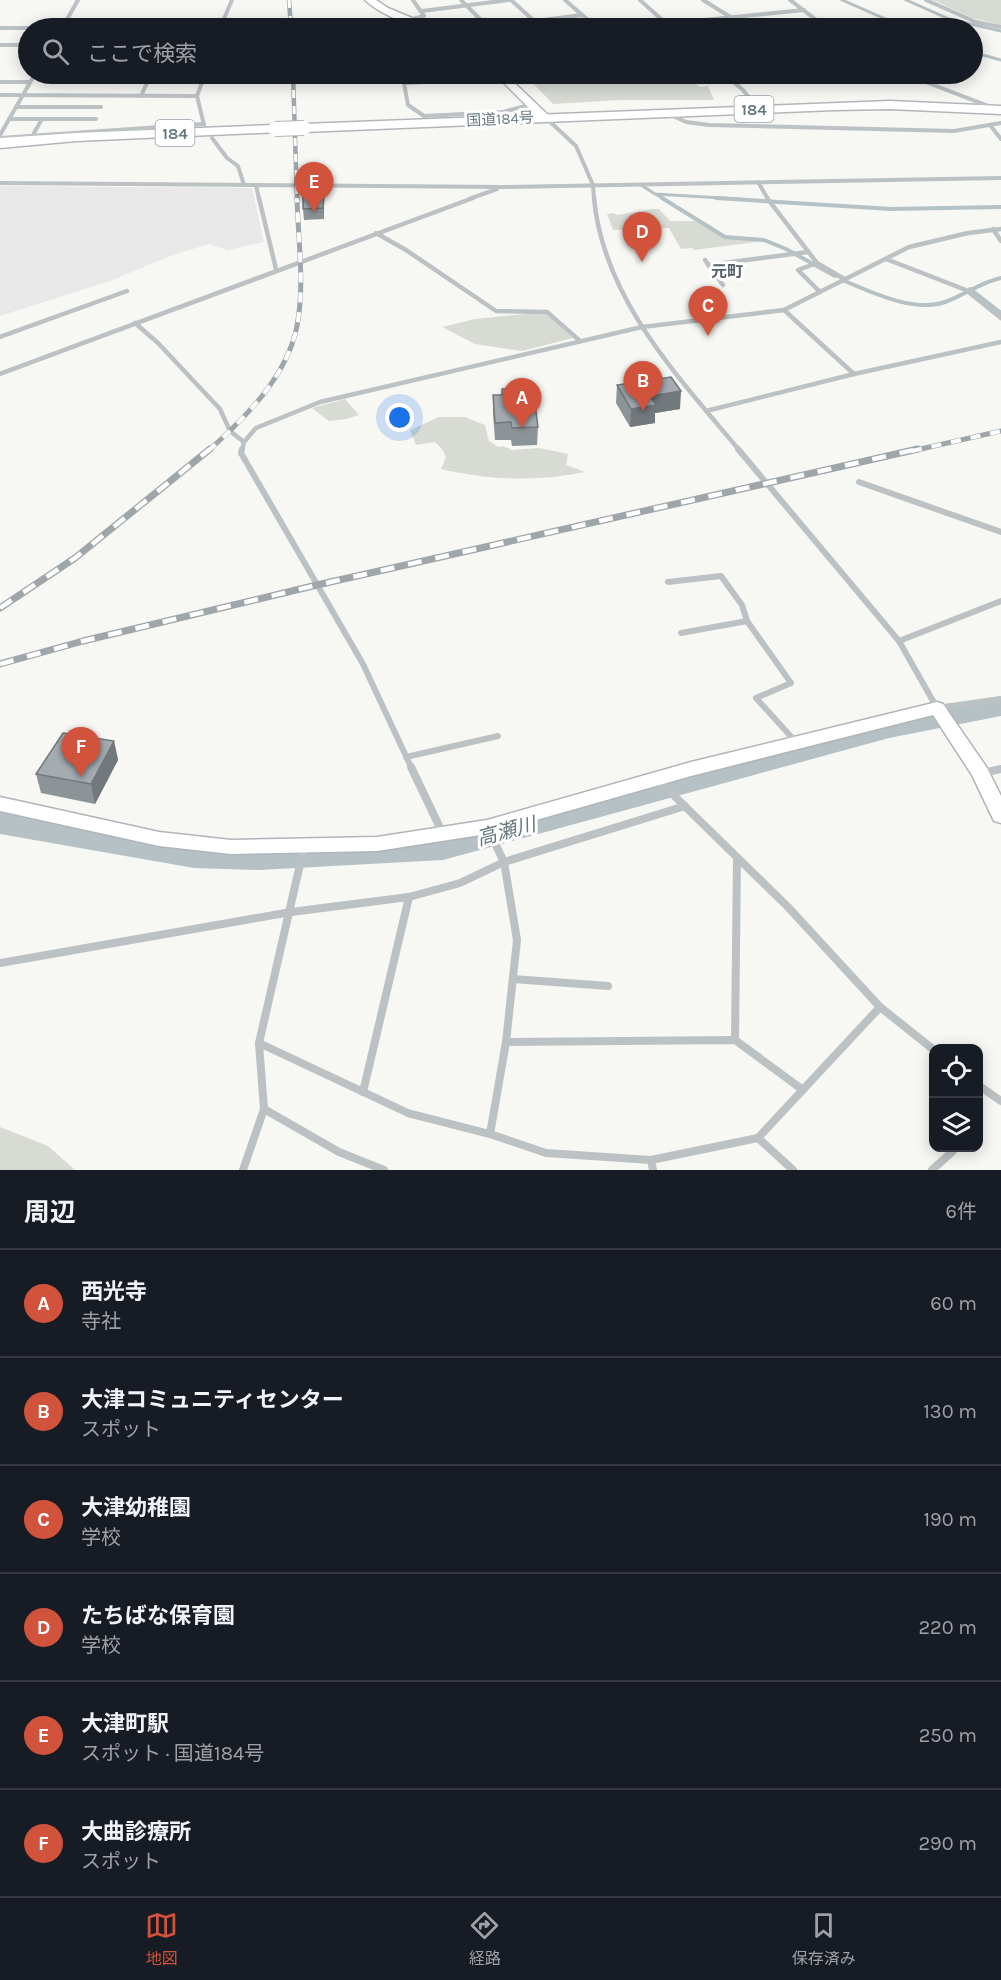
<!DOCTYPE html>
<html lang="ja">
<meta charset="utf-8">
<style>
body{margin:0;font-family:Karla,"Noto Sans JP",sans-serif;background:#242831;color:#f1f3f6}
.controls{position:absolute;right:18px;bottom:18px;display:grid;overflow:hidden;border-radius:12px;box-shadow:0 3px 15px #0003}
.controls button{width:54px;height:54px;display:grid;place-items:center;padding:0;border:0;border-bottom:2px solid #363941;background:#171b24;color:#f1f3f6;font:30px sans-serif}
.you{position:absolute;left:400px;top:418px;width:21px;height:21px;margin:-15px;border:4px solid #fff;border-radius:50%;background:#1a73e8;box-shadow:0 0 0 9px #1a73e833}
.badge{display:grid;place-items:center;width:39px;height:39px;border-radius:50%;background:#d1533b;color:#fff;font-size:20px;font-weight:700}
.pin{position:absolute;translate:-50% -50px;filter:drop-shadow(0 2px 3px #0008)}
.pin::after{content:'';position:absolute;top:32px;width:21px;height:18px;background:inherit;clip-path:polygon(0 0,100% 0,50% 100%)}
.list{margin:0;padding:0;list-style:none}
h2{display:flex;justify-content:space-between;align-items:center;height:78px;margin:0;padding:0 24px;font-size:26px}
h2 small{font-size:20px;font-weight:400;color:#9ea1a6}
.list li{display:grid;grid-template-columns:39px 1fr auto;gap:18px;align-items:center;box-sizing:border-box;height:108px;padding:0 24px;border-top:2px solid #363941}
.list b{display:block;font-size:22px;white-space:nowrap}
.list p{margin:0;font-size:20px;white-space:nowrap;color:#9ea1a6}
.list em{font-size:20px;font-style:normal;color:#9ea1a6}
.icon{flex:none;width:33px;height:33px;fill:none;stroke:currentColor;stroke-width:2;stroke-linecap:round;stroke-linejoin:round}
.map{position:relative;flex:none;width:1001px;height:1170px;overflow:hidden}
.search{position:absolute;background:#171b24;box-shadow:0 3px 15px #0003;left:18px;right:18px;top:18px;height:66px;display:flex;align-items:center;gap:15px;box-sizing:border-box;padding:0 21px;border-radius:33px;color:#9ea1a6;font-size:22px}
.sheet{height:726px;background:#171b24}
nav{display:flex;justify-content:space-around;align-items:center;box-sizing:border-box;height:84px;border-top:2px solid #363941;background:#171b24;font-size:16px;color:#9ea1a6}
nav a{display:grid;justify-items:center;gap:3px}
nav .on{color:#d1533b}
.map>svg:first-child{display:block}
.built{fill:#e8e8e8}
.green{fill:#d7dbd4}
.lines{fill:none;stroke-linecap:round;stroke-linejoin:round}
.stream-far1{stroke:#b5c1c4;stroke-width:3}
.stream{stroke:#b5c1c4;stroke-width:4}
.river{fill:#b5c1c4;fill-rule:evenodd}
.secondary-casing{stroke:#afb5b9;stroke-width:3}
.highway-casing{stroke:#b2b6b9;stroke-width:3}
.street-far3{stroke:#bcc1c4;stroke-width:4}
.street-far2{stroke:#bcc1c4;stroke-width:4.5}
.street-far1{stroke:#bcc1c4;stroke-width:6}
.street{stroke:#bcc1c4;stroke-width:8}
.secondary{fill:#fff;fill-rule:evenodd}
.highway{fill:#fff;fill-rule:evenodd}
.rail-far2-casing{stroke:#9fa6aa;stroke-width:4.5}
.rail-far1-casing{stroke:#9fa6aa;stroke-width:5}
.rail-casing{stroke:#9fa6aa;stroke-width:7}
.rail-far2{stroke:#fff;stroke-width:3;stroke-dasharray:8;stroke-linecap:butt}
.rail-far1{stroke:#fff;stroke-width:4;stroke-dasharray:10;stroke-linecap:butt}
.rail{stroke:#fff;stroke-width:4.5;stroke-dasharray:14;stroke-linecap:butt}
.highway-bridge-casing{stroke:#b2b6b9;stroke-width:16;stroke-linecap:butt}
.highway-bridge{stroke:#fff;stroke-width:14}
.wall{fill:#8d9498}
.shaded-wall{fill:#73787c}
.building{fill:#a4acb1;stroke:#73787c;stroke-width:1.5}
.labels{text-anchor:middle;stroke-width:6;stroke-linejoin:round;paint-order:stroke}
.far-street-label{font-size:15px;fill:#697982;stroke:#fff}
.shield{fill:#fff;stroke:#96a1a8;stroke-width:1.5}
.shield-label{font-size:16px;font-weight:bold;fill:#697982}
.far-neighbourhood-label{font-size:16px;font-weight:bold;fill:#566168;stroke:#fff}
.water-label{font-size:20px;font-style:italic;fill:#65797e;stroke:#fff}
</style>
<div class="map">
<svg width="1001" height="1170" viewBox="0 0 1001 1170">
<rect width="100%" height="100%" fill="#f7f7f4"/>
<!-- built -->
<path class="built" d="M 0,186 L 252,188 L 264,242 L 228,250 L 209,244 L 173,255 L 110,281 L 0,316 Z"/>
<!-- green -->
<g class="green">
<path d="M 933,0 L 1001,0 L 1001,25 L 973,18 Z"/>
<path d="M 524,74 L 682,74 L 700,87 L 708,86 L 714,100 L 619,100 L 553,104 Z"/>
<path d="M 653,209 L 659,209 L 670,221 L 695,221 L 725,237 L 764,241 L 694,250 L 692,248 L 681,249 L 669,228 L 613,230 L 607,214 L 613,213 L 617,215 Z"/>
<path d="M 544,312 L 573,338 L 522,351 L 475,344 L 442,327 L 475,319 Z"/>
<path d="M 345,399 L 359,415 L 346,419 L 329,421 L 312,408 Z"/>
<path d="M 439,417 L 465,417 L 485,425 L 489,441 L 498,447 L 503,446 L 512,450 L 539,448 L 568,454 L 566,465 L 585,472 C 538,482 487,480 441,469 L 446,457 L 442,449 L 435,442 L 416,445 L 410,430 Z"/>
<path d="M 0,1127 L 48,1146 L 75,1170 L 0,1170 Z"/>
</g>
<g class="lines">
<!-- stream-far1 -->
<g class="stream-far1">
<path d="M 842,0 L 906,28"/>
<path d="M 906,0 L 949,19 L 1001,31"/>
<path d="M 972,52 L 1001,60"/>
<path d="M 641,185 L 655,194 L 739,199"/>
<path d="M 657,195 L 664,199"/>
</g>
<!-- stream -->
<g class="stream">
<path d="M 662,198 L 725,237 L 764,240 L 786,249 L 835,276"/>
<path d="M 716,198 L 891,209 L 1001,207"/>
<path d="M 842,280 C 872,292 913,313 945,302 C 965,295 981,282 1001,278"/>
<path d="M 970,289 L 1001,313"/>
</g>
<!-- river -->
<path class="river" d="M 1001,696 L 1001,716 L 889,738 L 443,860 L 259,870 L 194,868 L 0,834 L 0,812 L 194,844 L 259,846 L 443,836 L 889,718 Z"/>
<!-- secondary casing -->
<g class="secondary-casing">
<g id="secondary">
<path d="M 365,0 L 376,0 L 388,8 L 436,28 C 417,30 379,14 365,0 Z"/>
<path d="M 495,74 L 505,74 L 548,115 L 548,119 L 540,119 Z"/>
<path d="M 937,702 L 943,704 L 987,768 L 1001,796 L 1001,823 L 994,821 L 972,775 L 933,715 L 691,776 L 487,834 L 377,851 L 231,854 L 159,846 L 0,811 L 0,797 L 159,832 L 231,840 L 377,837 L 487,820 L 691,762 Z"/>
</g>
</g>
<!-- highway casing -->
<g class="highway-casing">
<g id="highway">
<path d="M 890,101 L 1001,106 L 1001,114 L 890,109 L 834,110 L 304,132 L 297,128 L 304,124 Z"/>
<path d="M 275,125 L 280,126 L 282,129 L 280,132 L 76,141 L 0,148 L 0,138 L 76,133 Z"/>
</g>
</g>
<!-- street-far3 -->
<g class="street-far3">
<path d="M 461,0 L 489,28"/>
<path d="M 511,0 L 542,28"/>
<path d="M 565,0 L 597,28"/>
<path d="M 640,0 L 671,28"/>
<path d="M 703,0 L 732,18"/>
<path d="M 790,0 L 827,28"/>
<path d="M 926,0 L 976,22 L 1001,27"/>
<path d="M 422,11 L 509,0"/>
<path d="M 738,17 L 751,28"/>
<path d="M 409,20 L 424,16 L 413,0"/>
<path d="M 222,23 L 285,23"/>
<path d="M 0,28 L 53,28"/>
<path d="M 62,28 L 78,0"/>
<path d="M 220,28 L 232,0"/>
<path d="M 481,28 L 582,15"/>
<path d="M 625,28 L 804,10"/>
<path d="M 0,45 L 28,45"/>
<path d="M 724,74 L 743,90 L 758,109"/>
<path d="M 905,74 L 1001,111"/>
<path d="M 727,76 L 748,74"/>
<path d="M 505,78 L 404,83 L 408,105 L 424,116 L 503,112 L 533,104"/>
<path d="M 0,82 L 30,82"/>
<path d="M 0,95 L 197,96 L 205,74"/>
<path d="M 141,96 L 151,74"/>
<path d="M 197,96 L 204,125"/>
<path d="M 16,107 L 101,107"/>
<path d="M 669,114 L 686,122 L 709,125 L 954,131 L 1001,123"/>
<path d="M 545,117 L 576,146 L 593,185 L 594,199"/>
<path d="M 9,119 L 96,119"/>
<path d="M 990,125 L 1001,139"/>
<path d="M 34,133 L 42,119"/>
<path d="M 0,135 L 35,74"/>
<path d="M 0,138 L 204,124"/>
<path d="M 212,138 L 227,158 L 238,166 L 244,185"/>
<path d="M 758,182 L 768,199"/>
<path d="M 0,183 L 503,187 L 1001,178"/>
<path d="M 256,185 L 259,199"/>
<path d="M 469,199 L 497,189"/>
</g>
<!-- street-far2 -->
<g class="street-far2">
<path d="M 259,198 L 276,269"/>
<path d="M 594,198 C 603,298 678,377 740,451"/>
<path d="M 767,198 L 817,263 L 846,280"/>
<path d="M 993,229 L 1001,241"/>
<path d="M 376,233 L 406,250 L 496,311 L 547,312 L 580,341"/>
<path d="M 886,259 L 966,290 L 1001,318"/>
<path d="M 705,260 L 723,285"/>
<path d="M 817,263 L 798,270 L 820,292"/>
<path d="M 708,265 L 808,252"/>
<path d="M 784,310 L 854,374"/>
<path d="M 135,323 L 158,343 L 220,409 L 230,431 L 244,442"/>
<path d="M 0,337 L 127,291"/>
<path d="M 0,374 L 473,198"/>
<path d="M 706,411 L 854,374 L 1001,342"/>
<path d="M 242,451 L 244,442 L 256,428 L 320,402 L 642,327 L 784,310 L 909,247 L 968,233 L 1001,229"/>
</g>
<!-- street-far1 -->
<g class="street-far1">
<path d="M 242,449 L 241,453 L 363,664 L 412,769"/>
<path d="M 738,449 L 899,641 L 937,708 L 1001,699"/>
<path d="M 859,482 L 1001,532"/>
<path d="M 668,582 L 721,576 L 742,605 L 747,621"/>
<path d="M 681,633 L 747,621 L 791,683 L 756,698 L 796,742"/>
<path d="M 899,641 L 1001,601"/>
<path d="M 406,757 L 498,736"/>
</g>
<!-- street -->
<g class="street">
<path d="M 411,767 L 443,834"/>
<path d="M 983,773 L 1001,769"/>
<path d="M 658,780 L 787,906 L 880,1007 L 934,1050"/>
<path d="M 487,827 L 504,862 L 517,940 L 506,1042 L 490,1134"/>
<path d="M 0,963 L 291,912 L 409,897 L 460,883 L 504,862 L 685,806"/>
<path d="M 513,979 L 608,986"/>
<path d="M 735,1040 L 737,859"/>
<path d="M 506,1042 L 735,1040 L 803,1090"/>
<path d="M 259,1043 L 408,1113 L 490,1134 L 546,1153 L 651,1160 L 758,1138 L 880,1007"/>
<path d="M 978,1085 L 1001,1101"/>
<path d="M 363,1092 L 409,897"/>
<path d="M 264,1109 L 339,1152 L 384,1170"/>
<path d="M 758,1138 L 793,1170"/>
<path d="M 651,1160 L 653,1170"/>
<path d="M 243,1170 L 264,1109 L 259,1043 L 304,847"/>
<path d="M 932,1170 L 953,1151"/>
</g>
<!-- secondary -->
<use href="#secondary" class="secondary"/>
<!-- highway -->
<use href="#highway" class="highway"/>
<!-- rail-far2 casing -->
<g class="rail-far2-casing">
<g id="rail-far2">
<path d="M 289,0 L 291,28"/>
<path d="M 293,74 L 297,199"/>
</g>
</g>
<!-- rail-far1 casing -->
<g class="rail-far1-casing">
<g id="rail-far1">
<path d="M 208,451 C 245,418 287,377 297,326 C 305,285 298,239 297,198"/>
<path d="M 912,451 L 1001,431"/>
</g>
</g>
<!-- rail casing -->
<g class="rail-casing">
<g id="rail">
<path d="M 0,608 L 75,558 L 210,449"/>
<path d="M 0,664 L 83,641 L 317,585 L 918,449"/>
</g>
</g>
<!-- rail-far2 -->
<use href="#rail-far2" class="rail-far2"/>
<!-- rail-far1 -->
<use href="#rail-far1" class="rail-far1"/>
<!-- rail -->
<use href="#rail" class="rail"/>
<!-- highway-bridge casing -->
<g class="highway-bridge-casing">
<path id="highway-bridge" d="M 275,129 L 304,128"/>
</g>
<!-- highway-bridge -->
<use href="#highway-bridge" class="highway-bridge"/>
</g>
<!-- wall -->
<g class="wall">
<path d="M 315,194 L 324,194 L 324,219 L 304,220 L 303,209 Z"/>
<path d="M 617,385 L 680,409 L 655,413 L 655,423 L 630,427 L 616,403 Z"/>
<path d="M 502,389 L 538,427 L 537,445 L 512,446 L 511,440 L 495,440 L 493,413 L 493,395 L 502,395 Z"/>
<path d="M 114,741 L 118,760 L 95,804 L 41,793 L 36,774 Z"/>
</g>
<!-- shaded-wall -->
<g class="shaded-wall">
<path d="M 324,194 L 324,219 L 323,208 Z"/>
<path d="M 681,391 L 680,409 L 655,413 L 655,423 L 630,427 L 631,409 L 650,396 Z"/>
<path d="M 114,741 L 118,760 L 95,804 L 91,784 Z"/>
</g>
<!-- building -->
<g class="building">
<path d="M 315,191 L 315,194 L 324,194 L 323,208 L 303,209 L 303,192 Z"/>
<path d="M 671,377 L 681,391 L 650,396 L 656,405 L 631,409 L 617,385 Z"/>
<path d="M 533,388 L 538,427 L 512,428 L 511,422 L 495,423 L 493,395 L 502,395 L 502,389 Z"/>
<path d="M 63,733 L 114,741 L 91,784 L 36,774 Z"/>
</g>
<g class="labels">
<!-- far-street labels -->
<g class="far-street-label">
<text transform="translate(500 119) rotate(-3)" y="5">国道184号</text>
</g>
<!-- shield labels -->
<g class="shield">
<rect x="734.5" y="96" width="39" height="26" rx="4.5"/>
<rect x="155.5" y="120" width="39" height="26" rx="4.5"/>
</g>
<g class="shield-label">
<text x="754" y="115">184</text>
<text x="175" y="139">184</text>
</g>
<!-- far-neighbourhood labels -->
<g class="far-neighbourhood-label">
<text x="727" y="277">元町</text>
</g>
<!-- water labels -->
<g class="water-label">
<text transform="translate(506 831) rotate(-15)" y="7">高瀬川</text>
</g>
</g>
</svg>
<div class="controls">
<button><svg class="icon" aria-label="locate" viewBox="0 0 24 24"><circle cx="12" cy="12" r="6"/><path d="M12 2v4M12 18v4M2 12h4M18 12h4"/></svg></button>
<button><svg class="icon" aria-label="layers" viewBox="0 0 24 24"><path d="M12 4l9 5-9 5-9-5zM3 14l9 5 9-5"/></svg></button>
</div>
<div class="you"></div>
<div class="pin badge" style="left:522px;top:428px">A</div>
<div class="pin badge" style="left:643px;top:411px">B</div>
<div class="pin badge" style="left:708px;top:336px">C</div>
<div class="pin badge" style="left:642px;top:262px">D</div>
<div class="pin badge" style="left:314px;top:212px">E</div>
<div class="pin badge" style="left:81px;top:777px">F</div>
<div class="search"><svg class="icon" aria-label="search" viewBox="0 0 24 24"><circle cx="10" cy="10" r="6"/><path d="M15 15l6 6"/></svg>ここで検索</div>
</div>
<section class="sheet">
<h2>周辺<small>6件</small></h2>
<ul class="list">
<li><span class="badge">A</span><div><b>西光寺</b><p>寺社</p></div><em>60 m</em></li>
<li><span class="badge">B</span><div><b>大津コミュニティセンター</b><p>スポット</p></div><em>130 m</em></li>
<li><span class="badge">C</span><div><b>大津幼稚園</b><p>学校</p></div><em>190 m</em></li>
<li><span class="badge">D</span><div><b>たちばな保育園</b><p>学校</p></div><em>220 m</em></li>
<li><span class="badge">E</span><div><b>大津町駅</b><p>スポット · 国道184号</p></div><em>250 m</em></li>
<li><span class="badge">F</span><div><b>大曲診療所</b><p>スポット</p></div><em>290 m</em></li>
</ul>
</section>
<nav>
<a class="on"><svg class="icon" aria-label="map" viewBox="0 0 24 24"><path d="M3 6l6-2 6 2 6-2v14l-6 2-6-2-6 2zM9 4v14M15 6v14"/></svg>地図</a>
<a><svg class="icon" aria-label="directions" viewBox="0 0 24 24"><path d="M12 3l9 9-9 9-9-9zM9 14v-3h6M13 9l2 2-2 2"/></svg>経路</a>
<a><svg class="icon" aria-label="saved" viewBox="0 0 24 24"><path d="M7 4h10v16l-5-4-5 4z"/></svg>保存済み</a>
</nav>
